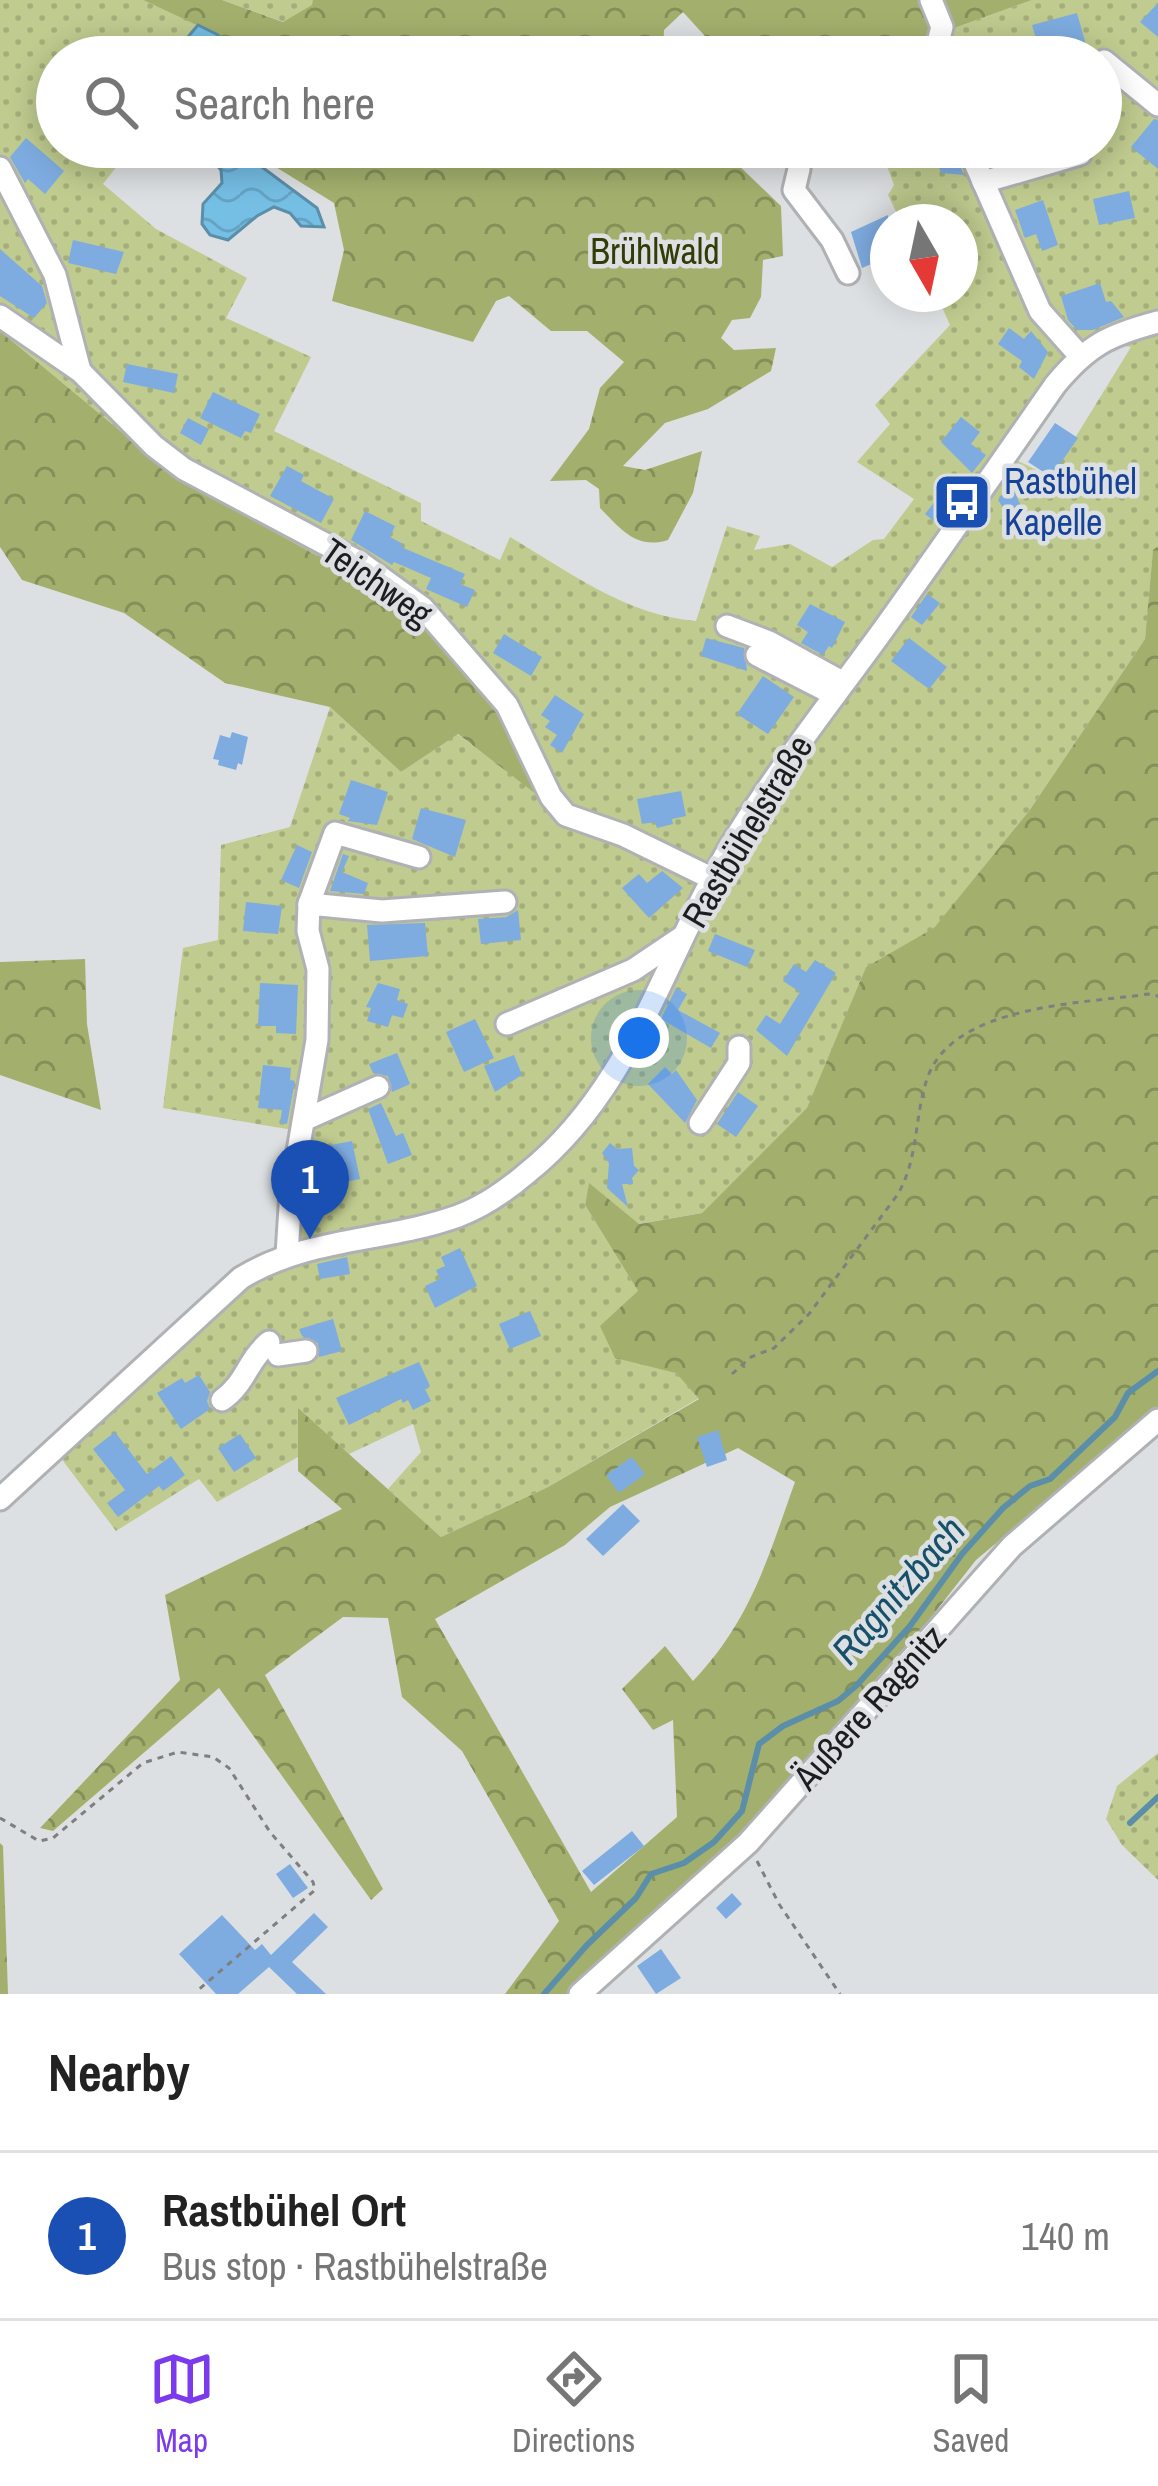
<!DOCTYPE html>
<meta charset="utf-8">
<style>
body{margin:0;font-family:"Archivo Narrow",sans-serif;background:#f6f6f6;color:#222}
.compass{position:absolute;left:870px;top:204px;width:108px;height:108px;border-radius:50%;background:#fff;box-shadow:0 6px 30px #0003;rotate:171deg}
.you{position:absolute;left:639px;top:1038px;width:42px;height:42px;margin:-30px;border:9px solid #fff;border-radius:50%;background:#1a73e8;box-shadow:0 0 0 18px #1a73e833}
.badge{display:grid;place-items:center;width:78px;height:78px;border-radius:50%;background:#7c3aed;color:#fff;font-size:39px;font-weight:700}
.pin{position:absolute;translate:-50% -99px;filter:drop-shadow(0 3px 6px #0008)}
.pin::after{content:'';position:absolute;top:63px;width:42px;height:36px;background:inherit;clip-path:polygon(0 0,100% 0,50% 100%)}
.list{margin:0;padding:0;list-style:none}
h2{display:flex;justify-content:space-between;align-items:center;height:156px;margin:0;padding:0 48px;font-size:51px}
h2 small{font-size:39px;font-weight:400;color:#767676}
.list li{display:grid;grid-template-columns:78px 1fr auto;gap:36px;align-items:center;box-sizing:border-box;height:168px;padding:0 48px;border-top:3px solid #e0e0e0}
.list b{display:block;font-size:45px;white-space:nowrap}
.list p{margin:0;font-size:39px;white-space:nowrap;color:#767676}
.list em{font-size:39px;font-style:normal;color:#767676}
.icon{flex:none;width:66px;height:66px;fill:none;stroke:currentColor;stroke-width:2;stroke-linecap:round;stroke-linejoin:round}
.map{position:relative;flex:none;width:1158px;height:1994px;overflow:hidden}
.search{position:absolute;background:#fff;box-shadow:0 6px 30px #0003;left:36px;right:36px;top:36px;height:132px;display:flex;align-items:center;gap:30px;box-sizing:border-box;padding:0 42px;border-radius:66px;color:#767676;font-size:45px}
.sheet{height:324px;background:#fff}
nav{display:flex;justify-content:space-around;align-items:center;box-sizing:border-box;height:168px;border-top:3px solid #e0e0e0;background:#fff;font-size:33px;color:#767676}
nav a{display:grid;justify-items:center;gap:6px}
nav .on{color:#7c3aed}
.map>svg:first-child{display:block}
.grass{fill:url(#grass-dots);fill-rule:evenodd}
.forest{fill:url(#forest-crowns);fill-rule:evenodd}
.water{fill:url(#water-waves);stroke:#5b8ea9;stroke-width:3}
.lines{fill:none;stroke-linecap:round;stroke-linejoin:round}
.stream{stroke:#5b8ea9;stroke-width:6}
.building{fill:#7eace0}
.minor-casing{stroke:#afb1b4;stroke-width:27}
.path{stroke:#7e7f81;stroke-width:3;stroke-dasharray:6 6;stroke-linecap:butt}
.minor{stroke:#fff;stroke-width:21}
.labels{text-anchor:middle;stroke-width:9;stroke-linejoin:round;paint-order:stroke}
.park-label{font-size:36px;fill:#333b06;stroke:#dde0e2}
.transit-label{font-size:36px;fill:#164399;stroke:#dde0e2;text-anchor:start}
.street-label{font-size:36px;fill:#1d1d1f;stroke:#dde0e2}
.water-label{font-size:39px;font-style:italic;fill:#16506a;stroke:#dde0e2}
</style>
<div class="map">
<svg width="1158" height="1994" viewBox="0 0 1158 1994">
<defs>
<pattern id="grass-dots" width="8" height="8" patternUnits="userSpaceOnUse" patternTransform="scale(3)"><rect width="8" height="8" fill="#bfcb8f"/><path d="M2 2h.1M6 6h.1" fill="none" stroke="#a4ae7b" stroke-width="1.8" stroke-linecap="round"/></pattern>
<pattern id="forest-crowns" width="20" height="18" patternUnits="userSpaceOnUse" patternTransform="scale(3)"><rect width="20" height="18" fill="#a3b06d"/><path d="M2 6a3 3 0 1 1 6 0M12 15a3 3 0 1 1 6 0" fill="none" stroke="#848f59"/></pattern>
<pattern id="water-waves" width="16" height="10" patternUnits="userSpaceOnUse" patternTransform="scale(3)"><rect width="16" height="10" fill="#75bee4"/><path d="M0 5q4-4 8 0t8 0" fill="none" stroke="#65a3c3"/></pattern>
</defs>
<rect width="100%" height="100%" fill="#dde0e2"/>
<!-- grass -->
<g class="grass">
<path d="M 0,0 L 143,0 L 198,25 L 187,38 L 180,57 L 57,57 L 57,147 L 132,147 L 103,184 L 156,229 L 247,278 L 226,318 L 311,357 L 274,431 L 421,503 L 421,521 L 500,560 L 510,537 C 568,571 627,616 696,621 L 727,526 L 760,536 L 754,550 L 790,544 L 832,567 L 873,540 L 884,539 L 914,499 L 857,462 L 890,424 L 875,405 L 950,325 L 936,294 L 960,294 L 960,222 L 901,222 L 888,195 L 894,185 L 880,147 L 1101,147 L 1101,57 L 913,57 L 957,27 L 1032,0 L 1158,0 L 1158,546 L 1153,551 L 1145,639 L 1029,811 L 934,929 L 866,967 L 808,1108 L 702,1213 L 638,1224 L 589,1184 L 585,1205 L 638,1291 L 676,1373 L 699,1398 L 548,1487 L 441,1537 L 388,1489 L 421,1452 L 413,1424 L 349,1454 L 298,1409 L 298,1457 L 217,1502 L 199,1479 L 116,1531 L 48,1441 L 227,1275 L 278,1247 L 293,1130 L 163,1108 L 183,948 L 218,940 L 221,845 L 290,827 L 330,707 L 401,772 L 457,734 L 540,795 L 416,612 L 177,478 L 0,331 ZM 1113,344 L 1131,347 L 1051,477 L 1016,460 C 1042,420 1068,364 1113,344 Z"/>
<path d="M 222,0 L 313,0 L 313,5 L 284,22 Z"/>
<path d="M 1158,1753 L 1158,1880 L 1122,1845 L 1106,1819 L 1117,1786 Z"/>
</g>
<!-- forest -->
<g class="forest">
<path d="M 143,0 L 222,0 L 283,22 L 312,5 L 313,0 L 1032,0 L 957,27 L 913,57 L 724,57 L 683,12 L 664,30 L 663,57 L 232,57 L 218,35 Z"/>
<path d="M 255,147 L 726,147 L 733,160 L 781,206 L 783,256 L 763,260 L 761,297 L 750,318 L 732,320 L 721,338 L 734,350 L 776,348 L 771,371 L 708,409 L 665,423 L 623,466 L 645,470 L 702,451 L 693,493 L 668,540 C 636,550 621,529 600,508 L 599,489 L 586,480 L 550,481 L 589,429 L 600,388 L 624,362 L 587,331 L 551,331 L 509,296 L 496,301 L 473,342 L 332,301 L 344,250 L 334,203 L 266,161 Z"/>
<path d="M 0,331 L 177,478 L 416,611 L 497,705 L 541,798 L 458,734 L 401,772 L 330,707 L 225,683 L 124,613 L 22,580 L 0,547 Z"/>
<path d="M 1158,546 L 1158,1408 L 976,1560 L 736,1866 L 589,1994 L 505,1994 L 559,1921 L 462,1751 L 402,1697 L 388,1618 L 343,1617 L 265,1675 L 383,1889 L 371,1900 L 219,1688 L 53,1831 L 40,1828 L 180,1680 L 165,1595 L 342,1509 L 298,1471 L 298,1408 L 441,1537 L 548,1487 L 699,1399 L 676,1373 L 615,1358 L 600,1326 L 638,1291 L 585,1205 L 589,1183 L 639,1224 L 702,1213 L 807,1108 L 866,967 L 934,928 L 1029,811 L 1145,639 L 1153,550 ZM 738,1448 L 795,1482 C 767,1560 751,1620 693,1681 L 665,1646 L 622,1689 L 653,1730 L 673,1720 L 677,1817 L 591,1892 L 435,1619 L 565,1545 L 610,1507 Z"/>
<path d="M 85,959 L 87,1024 L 101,1110 L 0,1075 L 0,962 Z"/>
<path d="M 0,1843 L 3,1846 L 8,1994 L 0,1994 Z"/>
</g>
<!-- water -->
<g class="water">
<path d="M 198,25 L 218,35 L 232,57 L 180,57 L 187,38 Z"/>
<path d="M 202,147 L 235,147 L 317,208 L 324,227 L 301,226 L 290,213 L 274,207 L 257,216 L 228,240 L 210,235 L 202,224 L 203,204 L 222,183 L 221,170 Z"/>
</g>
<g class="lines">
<!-- stream -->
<g class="stream">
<path d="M 1130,1823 L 1158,1797"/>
<path d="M 544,1994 L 587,1945 L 636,1898 L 651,1874 L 684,1863 L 714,1842 L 742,1811 L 759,1744 L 783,1726 L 838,1701 L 856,1686 L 910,1626 L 962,1554 L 1003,1508 L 1030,1486 L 1050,1479 L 1115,1417 L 1128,1393 L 1158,1371"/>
</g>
</g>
<!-- building -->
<g class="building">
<path d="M 1158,3 L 1158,37 L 1140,22 Z"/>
<path d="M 1077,13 L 1086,45 L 1041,57 L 1032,25 Z"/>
<path d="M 1154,119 L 1158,120 L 1158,169 L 1131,147 Z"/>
<path d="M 26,138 L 64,171 L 45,194 L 28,179 L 25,183 L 10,157 Z"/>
<path d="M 953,147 L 954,153 L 964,175 L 941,173 L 934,154 Z"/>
<path d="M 1129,191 L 1135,218 L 1099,225 L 1093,199 Z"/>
<path d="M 1043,200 L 1058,245 L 1042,251 L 1036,234 L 1025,238 L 1015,210 Z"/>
<path d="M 888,215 L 888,257 L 862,268 L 851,232 Z"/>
<path d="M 73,240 L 124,252 L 116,274 L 68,263 Z"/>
<path d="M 0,249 L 42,286 L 47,303 L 34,318 L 0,296 Z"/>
<path d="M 1100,283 L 1106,302 L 1111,301 L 1124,317 L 1093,330 L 1077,330 L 1068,320 L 1061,296 Z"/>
<path d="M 1009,328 L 1024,339 L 1031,331 L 1048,352 L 1034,379 L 1019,367 L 1022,361 L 998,344 Z"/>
<path d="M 127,364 L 178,374 L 174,393 L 123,382 Z"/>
<path d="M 213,392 L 260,414 L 251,433 L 245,431 L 241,438 L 200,418 Z"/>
<path d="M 961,417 L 980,432 L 971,444 L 986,455 L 972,473 L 941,442 Z"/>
<path d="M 188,418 L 209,429 L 201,445 L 180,433 Z"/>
<path d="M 1055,423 L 1078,438 L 1051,477 L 1028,462 Z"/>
<path d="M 287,466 L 304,475 L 301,481 L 334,499 L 321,523 L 270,496 Z"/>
<path d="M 949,484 L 961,494 L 939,525 L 925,514 Z"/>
<path d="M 1006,489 L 1015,493 L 1022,508 L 1004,509 L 998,500 Z"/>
<path d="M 365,511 L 395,526 L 390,537 L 403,544 L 401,547 L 465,574 L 460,584 L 475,590 L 467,607 L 426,589 L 431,578 L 394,562 L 392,565 L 351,540 Z"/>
<path d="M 927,594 L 940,603 L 922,625 L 911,617 Z"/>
<path d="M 810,604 L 845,622 L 832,648 L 829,646 L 823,655 L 801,643 L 808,632 L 797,625 Z"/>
<path d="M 504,634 L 542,657 L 531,676 L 493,653 Z"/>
<path d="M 706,638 L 744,648 L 747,671 L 701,656 Z"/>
<path d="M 909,638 L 947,667 L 929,689 L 891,661 Z"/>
<path d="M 763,676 L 794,697 L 768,734 L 737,714 Z"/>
<path d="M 555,695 L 584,714 L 562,753 L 550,745 L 557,735 L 545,727 L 550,721 L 541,715 Z"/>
<path d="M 232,732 L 248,737 L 242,765 L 238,763 L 236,770 L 218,765 L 219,760 L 213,759 L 220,735 L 230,738 Z"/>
<path d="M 351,780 L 388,792 L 377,825 L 348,821 L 350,818 L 339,814 Z"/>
<path d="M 681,791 L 686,816 L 672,819 L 673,824 L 657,828 L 655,822 L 642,824 L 637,799 Z"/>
<path d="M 421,808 L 466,820 L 455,857 L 412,839 Z"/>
<path d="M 297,845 L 312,852 L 299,888 L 281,880 Z"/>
<path d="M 343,854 L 349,856 L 342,872 L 368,883 L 364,894 L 330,891 Z"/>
<path d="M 662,871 L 683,888 L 649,918 L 622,888 L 639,874 L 647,883 Z"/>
<path d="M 246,902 L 282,906 L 278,934 L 243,931 Z"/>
<path d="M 518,910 L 521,940 L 481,944 L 478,919 L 507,917 Z"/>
<path d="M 425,923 L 428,956 L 370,961 L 367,925 Z"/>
<path d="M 715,934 L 755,950 L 747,967 L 708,951 Z"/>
<path d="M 815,960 L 836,973 L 787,1056 L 756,1030 L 766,1015 L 780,1024 L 800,992 L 783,981 L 794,964 L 806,972 Z"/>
<path d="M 260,983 L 298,985 L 296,1034 L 276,1033 L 276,1026 L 258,1026 Z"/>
<path d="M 378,983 L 400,989 L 397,1000 L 408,1004 L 403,1018 L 392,1015 L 388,1027 L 367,1021 L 371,1008 L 366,1007 Z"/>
<path d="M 676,988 L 687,994 L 678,1010 L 720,1033 L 711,1048 L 661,1019 Z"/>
<path d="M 475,1019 L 494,1058 L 464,1072 L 446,1032 Z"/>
<path d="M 397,1053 L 410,1084 L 392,1092 L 388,1076 L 373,1073 L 369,1064 Z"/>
<path d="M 514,1055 L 522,1075 L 495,1092 L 484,1066 Z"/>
<path d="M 263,1065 L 291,1068 L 290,1080 L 295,1081 L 287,1124 L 280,1123 L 282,1110 L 258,1108 Z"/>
<path d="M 665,1067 L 672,1074 L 676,1070 L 697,1100 L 685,1123 L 648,1084 Z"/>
<path d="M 738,1092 L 758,1106 L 736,1137 L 717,1124 Z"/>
<path d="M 381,1103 L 396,1136 L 403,1133 L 412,1155 L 388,1164 L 368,1109 Z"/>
<path d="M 352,1141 L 360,1179 L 329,1185 L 321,1147 Z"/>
<path d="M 610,1143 L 617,1149 L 632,1148 L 634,1166 L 639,1170 L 632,1178 L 633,1184 L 622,1184 L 628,1207 L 607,1188 L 609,1163 L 602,1153 Z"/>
<path d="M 460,1248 L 477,1286 L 435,1308 L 425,1286 L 440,1279 L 436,1270 L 445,1266 L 441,1257 Z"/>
<path d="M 347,1257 L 350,1274 L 320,1279 L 317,1264 Z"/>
<path d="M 530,1311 L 541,1336 L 510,1349 L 499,1324 Z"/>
<path d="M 333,1319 L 342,1351 L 319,1357 L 318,1343 L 302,1336 L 299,1329 Z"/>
<path d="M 419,1362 L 430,1386 L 425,1389 L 431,1401 L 413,1410 L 408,1400 L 403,1403 L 401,1399 L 349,1425 L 336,1398 Z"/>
<path d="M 199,1375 L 210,1392 L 207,1401 L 210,1409 L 181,1429 L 157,1393 L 182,1378 L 185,1383 Z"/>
<path d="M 718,1430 L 727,1460 L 707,1467 L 697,1437 Z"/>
<path d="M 115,1432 L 147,1474 L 171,1456 L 185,1475 L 163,1491 L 159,1486 L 118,1517 L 107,1503 L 125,1490 L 93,1449 Z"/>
<path d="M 240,1434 L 256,1458 L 234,1472 L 218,1448 Z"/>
<path d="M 632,1457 L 645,1474 L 619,1493 L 606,1475 Z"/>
<path d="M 623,1504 L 640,1521 L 603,1556 L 586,1539 Z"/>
<path d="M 632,1831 L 644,1846 L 594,1885 L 582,1871 Z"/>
<path d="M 290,1864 L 308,1888 L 293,1898 L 276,1874 Z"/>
<path d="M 732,1893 L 742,1904 L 726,1919 L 716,1908 Z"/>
<path d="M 314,1913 L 328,1927 L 292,1962 L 326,1994 L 297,1994 L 269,1967 L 238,1994 L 216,1994 L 179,1954 L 222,1915 L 255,1950 L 262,1944 L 271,1955 Z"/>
<path d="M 661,1949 L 681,1978 L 656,1994 L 637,1966 Z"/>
</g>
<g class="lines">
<!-- minor casing -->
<g class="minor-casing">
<g id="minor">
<path d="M 931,0 L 942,27 L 934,57"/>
<path d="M 1104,61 L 1158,105"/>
<path d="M 968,147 L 1040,311 L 1080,356"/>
<path d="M 0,168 L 55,275 L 80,371"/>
<path d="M 799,169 L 794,190 L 832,240 L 848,273"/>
<path d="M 983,182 L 1080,154 L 1081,147"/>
<path d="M 0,316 L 80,371 L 154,446 L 184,469 L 361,563 L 423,608 L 507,705 L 551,797 L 566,815 L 623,835 L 711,878"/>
<path d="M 727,626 L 769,642 L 842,682"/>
<path d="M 757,655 L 833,694"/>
<path d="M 309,904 L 335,833 L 419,857"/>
<path d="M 507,1024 L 633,970 L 682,937"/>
<path d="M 306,1119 L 378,1087"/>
<path d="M 700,1123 L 739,1063 L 739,1047"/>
<path d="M 287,1254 L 291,1192 L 317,1040 L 318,969 L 308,931 L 309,904 L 382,911 L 505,902"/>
<path d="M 278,1355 L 306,1351"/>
<path d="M 222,1400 C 246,1383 247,1361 269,1342"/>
<path d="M 0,1499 L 241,1278 C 308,1237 386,1242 458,1216 C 483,1207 507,1190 527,1173 C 635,1087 666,950 736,837 C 781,765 833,699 883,630 C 941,549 998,467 1055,385 C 1088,345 1109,335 1158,322"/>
<path d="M 580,1994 L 748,1843 L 1012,1546 L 1158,1420"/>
</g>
</g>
<!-- path -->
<g class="path">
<path d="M 732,1374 L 751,1357 L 774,1348 L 809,1314 L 898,1194 C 919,1157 914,1118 927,1079 C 952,1004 1083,1004 1148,994 L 1158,996"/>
<path d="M 0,1818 L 39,1841 L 53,1838 L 143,1763 L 178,1752 L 213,1757 L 229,1768 L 270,1832 L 313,1882 L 315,1890 L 197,1991"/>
<path d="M 757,1861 L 779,1904 L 840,1994"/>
</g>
<!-- minor -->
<use href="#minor" class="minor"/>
</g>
<!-- icons -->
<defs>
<g id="bus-square" transform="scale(3)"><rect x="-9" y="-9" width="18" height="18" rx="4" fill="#1a4fb4" stroke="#dde0e2"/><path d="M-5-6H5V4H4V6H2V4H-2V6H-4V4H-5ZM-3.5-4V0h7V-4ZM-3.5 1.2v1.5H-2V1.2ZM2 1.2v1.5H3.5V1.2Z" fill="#fff"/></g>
</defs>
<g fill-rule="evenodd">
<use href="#bus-square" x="962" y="502"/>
</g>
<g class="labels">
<!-- park labels -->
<g class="park-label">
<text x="655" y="264">Brühlwald</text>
</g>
<!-- transit labels -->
<g class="transit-label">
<text x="1004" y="494">Rastbühel<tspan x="1004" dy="41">Kapelle</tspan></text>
</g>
<!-- street labels -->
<g class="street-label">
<text transform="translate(377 582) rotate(35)" y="13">Teichweg</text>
<text transform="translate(747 831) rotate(-59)" y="13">Rastbühelstraße</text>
<text transform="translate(869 1707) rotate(-48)" y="13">Äußere Ragnitz</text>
</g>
<!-- water labels -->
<g class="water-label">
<text transform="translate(898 1590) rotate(-49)" y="14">Ragnitzbach</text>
</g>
</g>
</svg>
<svg class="compass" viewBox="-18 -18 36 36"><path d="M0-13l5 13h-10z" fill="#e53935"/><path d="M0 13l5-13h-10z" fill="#767676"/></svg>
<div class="you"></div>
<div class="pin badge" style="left:310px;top:1239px;background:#1a4fb4">1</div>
<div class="search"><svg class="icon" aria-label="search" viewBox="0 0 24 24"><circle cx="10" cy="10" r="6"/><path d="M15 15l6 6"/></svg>Search here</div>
</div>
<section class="sheet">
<h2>Nearby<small></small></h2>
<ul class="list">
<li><span class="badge" style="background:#1a4fb4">1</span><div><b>Rastbühel Ort</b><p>Bus stop · Rastbühelstraße</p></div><em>140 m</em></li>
</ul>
</section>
<nav>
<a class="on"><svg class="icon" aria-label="map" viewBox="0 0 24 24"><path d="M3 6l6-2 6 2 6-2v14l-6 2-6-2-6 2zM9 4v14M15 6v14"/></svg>Map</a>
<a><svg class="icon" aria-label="directions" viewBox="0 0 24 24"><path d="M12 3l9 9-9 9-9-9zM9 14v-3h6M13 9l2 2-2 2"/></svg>Directions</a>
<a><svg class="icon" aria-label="saved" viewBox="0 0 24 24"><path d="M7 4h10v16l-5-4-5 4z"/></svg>Saved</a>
</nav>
